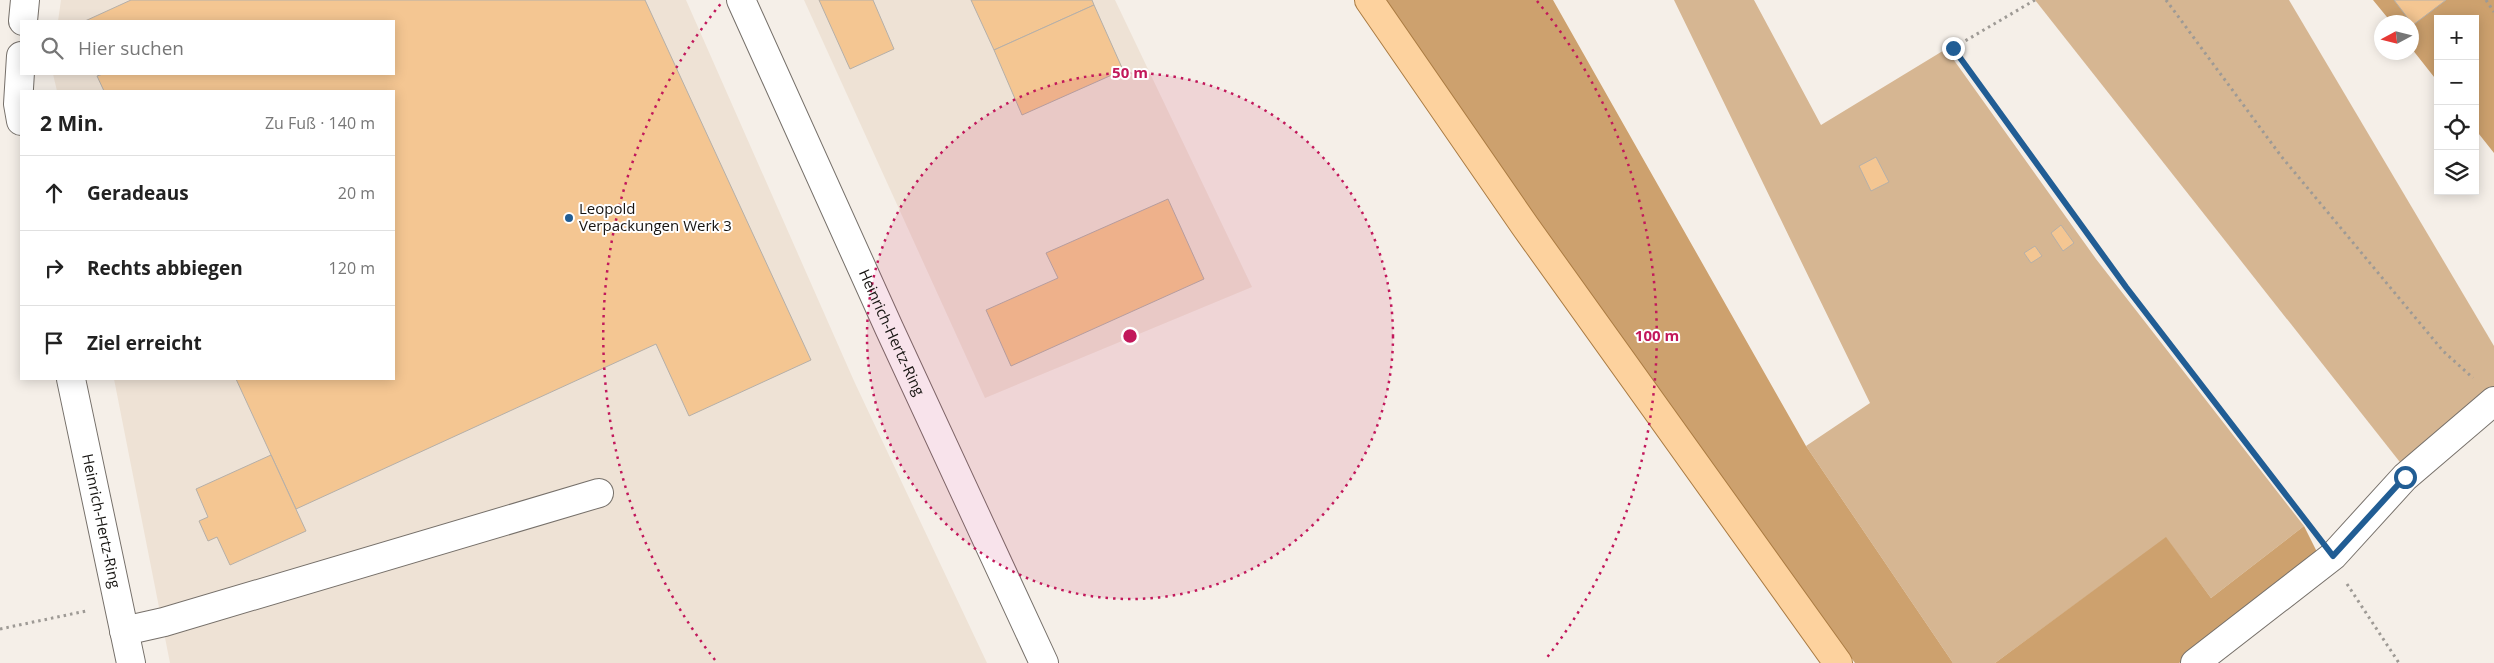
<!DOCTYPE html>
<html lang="de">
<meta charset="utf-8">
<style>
body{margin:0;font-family:"Open Sans",sans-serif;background:#f6f6f6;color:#222}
.controls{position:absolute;right:15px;top:15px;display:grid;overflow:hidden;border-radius:0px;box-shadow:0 2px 12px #0003}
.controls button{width:45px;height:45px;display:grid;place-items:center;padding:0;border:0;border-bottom:1px solid #e0e0e0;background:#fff;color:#222;font:25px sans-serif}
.compass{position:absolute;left:2374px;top:15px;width:45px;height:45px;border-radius:50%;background:#fff;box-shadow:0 2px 12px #0003;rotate:263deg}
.stop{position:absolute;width:15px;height:15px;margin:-11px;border:4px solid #215d94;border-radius:50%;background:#fff}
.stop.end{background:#215d94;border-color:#fff;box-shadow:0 1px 5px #0008}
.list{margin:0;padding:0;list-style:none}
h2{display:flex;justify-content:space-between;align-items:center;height:65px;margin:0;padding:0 20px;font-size:21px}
h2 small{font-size:16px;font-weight:400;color:#767676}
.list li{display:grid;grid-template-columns:32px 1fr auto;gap:15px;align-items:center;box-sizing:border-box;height:75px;padding:0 20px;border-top:1px solid #e0e0e0}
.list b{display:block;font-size:19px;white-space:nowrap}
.list em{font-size:16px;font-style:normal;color:#767676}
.icon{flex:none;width:28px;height:28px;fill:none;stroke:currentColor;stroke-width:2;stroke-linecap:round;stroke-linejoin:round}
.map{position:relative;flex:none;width:2494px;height:663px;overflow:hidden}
.search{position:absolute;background:#fff;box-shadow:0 2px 12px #0003;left:20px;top:20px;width:375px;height:55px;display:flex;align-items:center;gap:12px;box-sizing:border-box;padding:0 18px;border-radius:0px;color:#767676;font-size:19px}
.panel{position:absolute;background:#fff;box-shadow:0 2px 12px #0003;left:20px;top:90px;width:375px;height:290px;border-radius:0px}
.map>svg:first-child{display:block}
.built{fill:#eee2d5}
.green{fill:#d6b692}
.forest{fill:#cda16e}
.building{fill:#f4c692;stroke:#b5afa8}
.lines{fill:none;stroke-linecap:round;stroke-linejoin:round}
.minor-casing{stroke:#76706a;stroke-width:30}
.major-casing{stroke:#ab7c43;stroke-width:30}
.path{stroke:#9e9a95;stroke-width:3;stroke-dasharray:2.5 4;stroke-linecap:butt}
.minor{stroke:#fff;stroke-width:28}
.major{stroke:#fdd29e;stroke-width:28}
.route{stroke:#215d94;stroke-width:6}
.ring{fill:none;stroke:#c2185b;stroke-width:2.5;stroke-dasharray:2.5 5}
.poi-dot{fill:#215d94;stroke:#fff;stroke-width:2}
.labels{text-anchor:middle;stroke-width:4;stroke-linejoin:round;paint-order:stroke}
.poi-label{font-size:15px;fill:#161411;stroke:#fff;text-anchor:start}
.street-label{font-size:15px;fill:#161411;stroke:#fff}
.centre{fill:#c2185b;stroke:#fff;stroke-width:2.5}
.ring-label{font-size:15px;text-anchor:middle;font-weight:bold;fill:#c2185b;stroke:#fff;stroke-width:4;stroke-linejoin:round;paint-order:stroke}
</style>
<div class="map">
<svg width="2494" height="663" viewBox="0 0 2494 663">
<rect width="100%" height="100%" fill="#f5efe8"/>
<!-- built -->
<g class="built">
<path d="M 61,0 L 686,0 L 854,381 L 987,663 L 170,663 L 114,379 L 394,379 L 394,91 L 57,91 L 53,74 L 394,74 L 394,21 L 58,21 Z"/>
<path d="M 804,0 L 1115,0 L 1252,287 L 985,398 Z"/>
</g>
<!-- green -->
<g class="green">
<path d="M 1674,0 L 1754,0 L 1821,125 L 1946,49 L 2096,259 L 2304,526 L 2211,598 L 2166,538 L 1995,663 L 1953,663 L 1806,446 L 1870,403 Z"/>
<path d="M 2035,0 L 2289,0 L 2494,346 L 2494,387 L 2403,466 Z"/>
</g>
<!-- forest -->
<g class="forest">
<path d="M 1385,0 L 1553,0 L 1806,446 L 1953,663 L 1855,663 L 1535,217 Z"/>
<path d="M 2373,0 L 2494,0 L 2494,153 L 2475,129 L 2475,19 L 2438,19 L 2438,82 L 2412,49 L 2412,22 L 2391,22 Z"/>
<path d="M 2304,526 L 2319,556 L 2179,663 L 1995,663 L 2166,537 L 2211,598 Z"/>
</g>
<!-- building -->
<g class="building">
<path d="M 131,0 L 645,0 L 811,360 L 689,416 L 656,344 L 296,509 L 236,379 L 394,379 L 394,91 L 104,91 L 97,76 L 103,74 L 394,74 L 394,21 L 85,21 Z"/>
<path d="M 819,0 L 873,0 L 894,49 L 850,69 Z"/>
<path d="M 971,0 L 1092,0 L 1094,5 L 994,50 Z"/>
<path d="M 2394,0 L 2446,0 L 2413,25 Z"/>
<path d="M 1094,5 L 1123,70 L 1022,115 L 994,50 Z"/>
<path d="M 1876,157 L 1889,182 L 1871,191 L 1859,166 Z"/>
<path d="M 1168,199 L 1204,279 L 1011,366 L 986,310 L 1058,278 L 1046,253 Z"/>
<path d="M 2061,225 L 2074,243 L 2063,251 L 2051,233 Z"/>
<path d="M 2035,246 L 2042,256 L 2031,263 L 2024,253 Z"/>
<path d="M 271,455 L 306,531 L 230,565 L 217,537 L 208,541 L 199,521 L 208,517 L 196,489 Z"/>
</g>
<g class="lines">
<!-- minor casing -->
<g class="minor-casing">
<g id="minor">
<path id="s1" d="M 741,0 L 889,328 L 1044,663"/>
<path d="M 23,21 L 25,0"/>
<path d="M 21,56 L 18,104 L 21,121"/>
<path id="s2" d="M 71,379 L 131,663"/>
<path d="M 124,631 L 164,622 L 599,493"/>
<path d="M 2195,663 L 2333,556 L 2405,477 L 2494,401"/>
</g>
</g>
<!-- major casing -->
<g class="major-casing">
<path id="major" d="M 1369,0 L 1525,226 L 1838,663"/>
</g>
<!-- path -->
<g class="path">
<path d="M 2035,0 L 1953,48 L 2126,287 L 2313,531"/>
<path d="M 2166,0 L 2281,156 L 2443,351 L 2473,378"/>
<path d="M 2486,0 L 2494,12"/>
<path d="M 2347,584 L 2399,663"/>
<path d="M 0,629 L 86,611"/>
</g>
<!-- minor -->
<use href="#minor" class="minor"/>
<!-- major -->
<use href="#major" class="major"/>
</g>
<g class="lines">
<!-- route -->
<path class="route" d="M 1953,48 L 2126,287 L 2333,556 L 2405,477"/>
</g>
<!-- distance rings -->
<circle cx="1130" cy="336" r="263" fill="#c2185b" fill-opacity=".12"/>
<g class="ring">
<circle cx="1130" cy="336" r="263"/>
<path d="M715 660A527 527 0 0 1 723 1M1537 1A527 527 0 0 1 1545 660"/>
</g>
<!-- markers -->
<circle class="poi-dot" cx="569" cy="218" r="5"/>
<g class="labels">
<!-- poi labels -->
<g class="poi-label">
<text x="579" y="214">Leopold<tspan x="579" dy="17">Verpackungen Werk 3</tspan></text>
</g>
<!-- street labels -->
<g class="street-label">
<text dy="5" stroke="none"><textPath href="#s1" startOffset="365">Heinrich-Hertz-Ring</textPath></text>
<text dy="5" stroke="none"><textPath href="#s2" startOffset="145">Heinrich-Hertz-Ring</textPath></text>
</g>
</g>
<circle cx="1130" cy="336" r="8" class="centre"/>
<g class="ring-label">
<text x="1130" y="78">50 m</text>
<text x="1657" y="341">100 m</text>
</g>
</svg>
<div class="controls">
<button>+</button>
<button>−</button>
<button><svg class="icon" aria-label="locate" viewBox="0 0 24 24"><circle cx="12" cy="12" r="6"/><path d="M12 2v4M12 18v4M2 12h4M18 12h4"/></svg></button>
<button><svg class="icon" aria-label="layers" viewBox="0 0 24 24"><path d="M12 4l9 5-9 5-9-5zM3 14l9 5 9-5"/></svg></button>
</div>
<svg class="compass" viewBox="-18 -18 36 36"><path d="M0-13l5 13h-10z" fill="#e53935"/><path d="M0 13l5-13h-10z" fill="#767676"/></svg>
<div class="stop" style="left:2405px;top:477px"></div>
<div class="stop end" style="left:1953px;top:48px"></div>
<div class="search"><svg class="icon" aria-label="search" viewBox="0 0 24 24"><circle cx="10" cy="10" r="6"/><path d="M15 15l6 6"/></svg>Hier suchen</div>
<section class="panel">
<h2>2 Min.<small>Zu Fuß · 140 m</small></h2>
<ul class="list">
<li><svg class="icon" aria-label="ahead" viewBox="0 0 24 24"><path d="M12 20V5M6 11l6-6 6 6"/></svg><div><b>Geradeaus</b></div><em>20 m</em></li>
<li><svg class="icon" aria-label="right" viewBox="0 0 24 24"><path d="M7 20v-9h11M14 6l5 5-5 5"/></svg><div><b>Rechts abbiegen</b></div><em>120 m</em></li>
<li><svg class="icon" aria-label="arrive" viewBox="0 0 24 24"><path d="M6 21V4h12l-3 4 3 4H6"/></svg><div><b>Ziel erreicht</b></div></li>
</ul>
</section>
</div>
